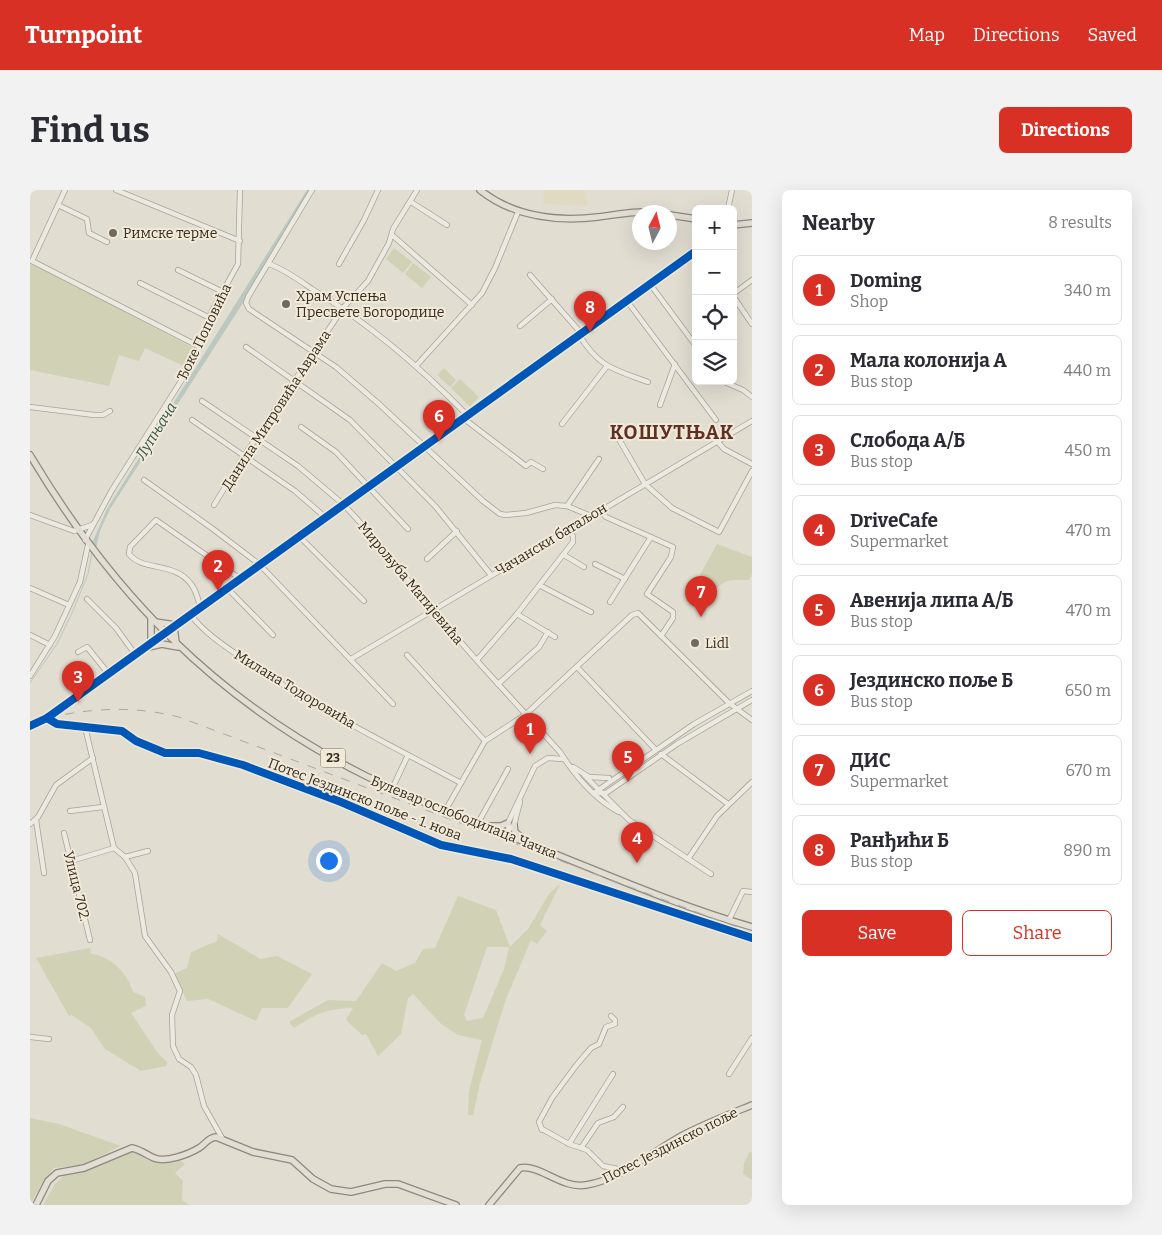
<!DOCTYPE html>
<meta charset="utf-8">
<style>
body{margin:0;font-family:Bitter,serif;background:#f2f2f3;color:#2b2b33}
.controls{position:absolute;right:15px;top:15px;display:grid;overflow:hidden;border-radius:8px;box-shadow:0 5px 20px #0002}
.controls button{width:45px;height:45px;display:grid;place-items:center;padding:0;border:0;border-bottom:1px solid #e1e1e2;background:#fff;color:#2b2b33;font:25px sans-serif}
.compass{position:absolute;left:602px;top:15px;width:45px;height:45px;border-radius:50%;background:#fff;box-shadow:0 5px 20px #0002;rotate:7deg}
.you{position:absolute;left:298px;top:670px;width:18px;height:18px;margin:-12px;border:4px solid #fff;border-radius:50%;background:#1a73e8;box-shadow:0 0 0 8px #1a73e833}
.badge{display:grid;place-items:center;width:32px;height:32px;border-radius:50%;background:#d93025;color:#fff;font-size:16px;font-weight:700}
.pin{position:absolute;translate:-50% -41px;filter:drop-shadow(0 1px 2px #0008)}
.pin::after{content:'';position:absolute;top:26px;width:18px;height:15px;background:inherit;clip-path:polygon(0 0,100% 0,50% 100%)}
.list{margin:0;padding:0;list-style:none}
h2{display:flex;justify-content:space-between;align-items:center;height:65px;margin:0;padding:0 20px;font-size:21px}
h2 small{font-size:16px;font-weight:400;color:#7c7c81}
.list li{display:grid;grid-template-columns:32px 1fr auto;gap:15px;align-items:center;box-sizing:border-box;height:70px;margin:0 10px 10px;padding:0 10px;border:1px solid #e1e1e2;border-radius:8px}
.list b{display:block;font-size:19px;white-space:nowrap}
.list p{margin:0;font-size:16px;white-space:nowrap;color:#7c7c81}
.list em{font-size:16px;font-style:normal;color:#7c7c81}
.actions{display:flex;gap:10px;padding:15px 20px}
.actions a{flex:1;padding:11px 0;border:1px solid #d93025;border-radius:8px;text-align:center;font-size:18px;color:#d93025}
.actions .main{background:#d93025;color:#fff}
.icon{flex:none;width:28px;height:28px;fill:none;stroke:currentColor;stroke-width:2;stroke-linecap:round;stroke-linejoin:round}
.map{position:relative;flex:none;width:722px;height:1015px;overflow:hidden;border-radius:8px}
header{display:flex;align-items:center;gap:30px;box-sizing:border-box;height:70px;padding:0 25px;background:#d93025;color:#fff}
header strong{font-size:24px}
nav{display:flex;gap:28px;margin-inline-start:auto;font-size:18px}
.intro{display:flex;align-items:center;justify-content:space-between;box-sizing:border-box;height:120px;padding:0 30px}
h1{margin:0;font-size:35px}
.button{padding:12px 22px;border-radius:8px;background:#d93025;color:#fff;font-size:18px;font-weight:700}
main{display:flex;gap:30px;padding:0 30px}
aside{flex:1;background:#fff;border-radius:8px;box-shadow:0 5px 20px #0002}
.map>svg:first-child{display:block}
.farmland{fill:#e0dac3}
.green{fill:#d1d1b5;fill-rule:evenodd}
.water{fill:#bbc8c0}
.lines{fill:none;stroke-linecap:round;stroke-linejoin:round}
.stream{stroke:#bbc8c0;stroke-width:1}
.minor-casing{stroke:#a8a399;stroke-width:6}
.major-casing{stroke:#8e8880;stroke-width:8}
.minor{stroke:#ece9e1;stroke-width:4.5}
.major{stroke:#e3ded4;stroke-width:5.5}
.rail{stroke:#aca8a2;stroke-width:1;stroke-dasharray:9 9;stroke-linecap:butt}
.cycleway-casing{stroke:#f2ead8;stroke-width:11}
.cycleway{stroke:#0057b8;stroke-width:8}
.poi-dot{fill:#736a5f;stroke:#f2ead8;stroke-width:2}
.labels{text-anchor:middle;stroke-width:4;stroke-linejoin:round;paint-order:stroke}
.shield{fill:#f2ead8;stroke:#6f6559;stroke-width:1}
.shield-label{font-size:12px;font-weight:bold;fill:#372c22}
.poi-label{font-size:14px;fill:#372c22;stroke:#f2ead8;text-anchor:start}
.street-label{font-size:14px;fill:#372c22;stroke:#f2ead8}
.water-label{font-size:15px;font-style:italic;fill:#335552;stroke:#f2ead8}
.district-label{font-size:19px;font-weight:bold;letter-spacing:1px;fill:#5f3125;stroke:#f2ead8}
</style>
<header>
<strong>Turnpoint</strong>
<nav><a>Map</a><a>Directions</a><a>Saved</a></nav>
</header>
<div class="intro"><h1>Find us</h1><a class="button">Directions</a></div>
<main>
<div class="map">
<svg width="722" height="1015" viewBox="0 0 722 1015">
<rect width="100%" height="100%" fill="#e2ddd1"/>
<!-- farmland -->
<path class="farmland" d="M 514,0 L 555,0 L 558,16 L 513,14 Z"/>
<!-- green -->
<g class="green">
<path d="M 364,58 L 382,72 L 373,83 L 356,69 Z"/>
<path d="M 2,73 L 167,160 L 156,177 L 115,158 L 109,171 L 89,165 L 79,196 L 0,180 L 0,76 Z"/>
<path d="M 383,73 L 401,87 L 392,98 L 375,84 Z"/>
<path d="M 414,178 L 426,190 L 420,197 L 407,185 Z"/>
<path d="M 430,189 L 449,207 L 440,217 L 421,198 Z"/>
<path d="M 687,354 L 722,367 L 722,384 L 719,390 C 698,390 694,388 681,406 L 664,396 Z"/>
<path d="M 530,694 L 510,735 L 517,741 L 507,754 L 501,750 L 476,809 L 450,893 L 443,925 L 438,925 L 439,901 L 452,850 L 428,845 L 410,833 L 383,804 L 378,808 L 371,844 L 348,866 L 336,844 L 332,845 L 316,830 L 323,818 C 295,819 288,823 264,838 L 259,832 L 298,810 L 326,811 L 352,773 L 366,781 L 385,773 L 393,759 L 405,758 L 428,706 L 466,720 L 480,757 L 498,739 L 519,704 ZM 457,757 L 479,757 L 474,779 L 453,828 L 437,831 L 434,825 Z"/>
<path d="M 188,744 L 230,769 L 247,766 L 282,784 L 258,818 L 232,818 L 226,831 L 178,809 L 157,811 L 144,784 L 157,778 L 161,762 L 187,751 Z"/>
<path d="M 60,758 L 61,764 C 81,766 98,784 103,802 L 115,807 L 116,816 L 101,823 L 127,862 L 137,872 L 136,876 L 111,881 L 75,859 L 61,838 L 42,825 L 39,826 L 6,768 Z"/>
<path d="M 0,928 L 29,934 L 91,956 L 52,975 L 24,978 L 13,992 L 0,1015 Z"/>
<path d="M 101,957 L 135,972 L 150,970 L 155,974 L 145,983 L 153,991 L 152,1010 L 159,1015 L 13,1015 L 25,994 L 34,986 L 59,978 Z"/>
<path d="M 720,961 L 722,963 L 722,990 L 713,984 L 714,973 Z"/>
</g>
<!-- water -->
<path class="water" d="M 277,0 L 281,0 L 213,113 L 80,319 L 70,341 L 66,358 L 62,353 L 77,319 Z"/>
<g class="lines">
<!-- stream -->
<path class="stream" d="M 0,493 L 27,454 L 42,423 L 58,384 L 62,362"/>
<!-- minor casing -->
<g class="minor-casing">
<g id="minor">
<path d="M 86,0 L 210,51"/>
<path d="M 282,0 L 218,107 L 216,113 L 219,119 L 306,177 L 349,214 L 453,311 L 470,324 L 476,325 L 496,323 L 525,315 L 537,316 L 561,326"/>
<path d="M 381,12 L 417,35"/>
<path d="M 28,15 L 57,29 L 59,43 L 77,52"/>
<path d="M 698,19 L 702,0"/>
<path d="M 362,45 L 442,115"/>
<path d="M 2,71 L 170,157"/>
<path d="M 2,71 L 35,0"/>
<path d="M 239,74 C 254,79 269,90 282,99 C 340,134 390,177 437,225"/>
<path d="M 309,74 L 334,30 L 348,0"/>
<path d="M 148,80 L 193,102"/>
<path d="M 500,85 L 551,143"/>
<path d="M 110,93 L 180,128"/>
<path d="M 620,94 L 666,156"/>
<path d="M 703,104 L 722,90"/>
<path d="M 703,106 L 722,134"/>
<path d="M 597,111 L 686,230"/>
<path d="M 490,136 L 522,109"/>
<path d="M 549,145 C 570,178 583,179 618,192"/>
<path d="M 216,157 L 320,230 L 406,317 L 461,385"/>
<path d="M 386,176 L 452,103 L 465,78 L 488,22"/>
<path d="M 692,191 L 713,200 L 722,207"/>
<path d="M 172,211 L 268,276 L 313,314 L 339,342 L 399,416 L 450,474 L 530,562 C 544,584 564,609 589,622"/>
<path d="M 630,215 L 645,174"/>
<path d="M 0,217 L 64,225 L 73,225 L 80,221"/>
<path d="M 433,228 L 496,276 L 501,272 L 513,279"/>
<path d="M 162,230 L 265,301 L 295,327"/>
<path d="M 532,234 L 577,176"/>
<path d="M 271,237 L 306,262 L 378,339"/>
<path d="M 587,246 L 615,294 L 642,318 L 689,342 L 722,281"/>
<path d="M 687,251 L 694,259 L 722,274"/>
<path d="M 114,290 L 183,339 L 229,374 L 363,514"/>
<path d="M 184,315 L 214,266 L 313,118 L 338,91 L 359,53 L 363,39 L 387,0"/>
<path d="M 537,316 L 569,269"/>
<path d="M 570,320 L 576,327 L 643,357 L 641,367 L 617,404 L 643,422 L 643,428 L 631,446"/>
<path d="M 0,325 L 44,341 L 62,335"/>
<path d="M 269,346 L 334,411"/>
<path d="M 55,350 L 82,300 L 158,180 L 170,157 L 182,121 L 208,74 L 210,0"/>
<path d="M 534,365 L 554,377"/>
<path d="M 397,369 L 427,341"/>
<path d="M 565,374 L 595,389"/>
<path d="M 511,396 L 561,422"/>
<path d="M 0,398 L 39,415"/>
<path d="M 197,398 L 243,445"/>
<path d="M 57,409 L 86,438 L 105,464"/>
<path d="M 580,412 L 621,347"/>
<path d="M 170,416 C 168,409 166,400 161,394 C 144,371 113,382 99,364 L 100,357 L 126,330 L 209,388"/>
<path d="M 160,424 C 174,443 196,457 215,470 C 283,517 358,554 431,593"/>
<path d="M 0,445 L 20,455"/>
<path d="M 525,447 L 487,424 L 543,352 L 543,346 L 538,341"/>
<path d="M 48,462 L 57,457 L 78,483"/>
<path d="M 377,465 L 455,551 L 495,525 L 602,425 L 608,423 L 699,513 L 722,530"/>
<path d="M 321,469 L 722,231"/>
<path d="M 447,470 L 487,424"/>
<path d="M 547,477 L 625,559"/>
<path d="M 0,486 L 25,446 L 50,392 L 58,355"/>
<path d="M 468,494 L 509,457 L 518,442"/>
<path d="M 17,528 L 27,534 L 92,541 L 106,551 L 135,563 L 169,563 L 213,575 L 311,612 L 411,655 L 481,669 L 722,748"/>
<path d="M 0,536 L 17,528 L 666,61"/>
<path d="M 55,537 L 84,658 L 95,667 L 105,683 L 115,746 L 141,782 L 150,801 L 142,825 L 143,856 L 149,869 L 161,877 L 166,885 L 174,916 L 192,948"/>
<path d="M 631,564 L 698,614"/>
<path d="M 543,577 L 559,587 L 579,588"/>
<path d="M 554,585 L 599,630 L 681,684"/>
<path d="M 362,599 L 378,565"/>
<path d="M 564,603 L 664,534 L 722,501"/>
<path d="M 565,603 L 576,603 L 647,554 L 722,510"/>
<path d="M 40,621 L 73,617"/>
<path d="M 415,621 L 455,551"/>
<path d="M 6,630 L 14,683"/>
<path d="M 448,633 L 478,579"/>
<path d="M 0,634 L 8,627 L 26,595 L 63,568"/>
<path d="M 477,642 L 484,635 L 490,612"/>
<path d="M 34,643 L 60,750"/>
<path d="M 479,646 L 478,633 L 505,576 L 518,568 L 533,569"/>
<path d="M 95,667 L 118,661"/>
<path d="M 658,669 L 687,626 L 722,592"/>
<path d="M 41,671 L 84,658"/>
<path d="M 699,730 L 713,701 L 722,702"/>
<path d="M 0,847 L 19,849"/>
<path d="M 699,884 L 722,848"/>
<path d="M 512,939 L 539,954 L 557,960 L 573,976 L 593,980"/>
<path d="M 512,940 L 509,932 L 522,908 L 545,877 L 561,858 L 569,854 L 576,837 L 585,834 L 585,830 L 581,826"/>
<path d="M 539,954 L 583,884"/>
<path d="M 551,958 L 568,933 L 584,927 L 593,917"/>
</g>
</g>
<!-- major casing -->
<g class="major-casing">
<g id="major">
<path d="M 450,0 C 484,27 525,32 568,27 C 585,25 601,21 618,22"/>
<path d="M 640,25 L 666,29"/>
<path d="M 703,35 L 722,33"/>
<path d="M 0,265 C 84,406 188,512 336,586 C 391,613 448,634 505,656 C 576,684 648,716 722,737"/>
<path d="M 121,429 L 121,453"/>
<path d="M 125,432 L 146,435"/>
<path d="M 144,436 L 146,453"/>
<path d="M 114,458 L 132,454 L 148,457"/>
<path d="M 484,635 L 485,642 L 496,651"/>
<path d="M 456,636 L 471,636 L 478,633"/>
<path d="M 6,1015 L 18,991 L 27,983 L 54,978 L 102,958 C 111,960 117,965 124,968 C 136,973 159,964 169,958 C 176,954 177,948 186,947 L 223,962 L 262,970 L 283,989 L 301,999 L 321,1002 L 355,994 L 368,994 L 426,1015"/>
<path d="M 459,1015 L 490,978 C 510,974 531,999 556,995 C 592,989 623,961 655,944 C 677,933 700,924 722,915"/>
</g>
</g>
<!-- minor -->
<use href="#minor" class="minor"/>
<!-- major -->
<use href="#major" class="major"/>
<!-- rail -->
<path class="rail" d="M 0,532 C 51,519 97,514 149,527 L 722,743"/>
<!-- cycleway casing -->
<g class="cycleway-casing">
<g id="cycleway">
<path d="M 17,528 L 27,534 L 92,541 L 106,551 L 135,563 L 169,563 L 213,575 L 311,612 L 411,655 L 481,669 L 722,748"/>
<path d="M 0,536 L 17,528 L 666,61"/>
</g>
</g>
<!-- cycleway -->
<use href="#cycleway" class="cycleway"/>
</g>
<!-- markers -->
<g class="poi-dot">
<circle cx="83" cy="43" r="5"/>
<circle cx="256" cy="114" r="5"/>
<circle cx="665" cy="453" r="5"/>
</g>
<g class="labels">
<!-- shield labels -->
<rect class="shield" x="290.5" y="558.5" width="25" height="19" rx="4"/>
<g class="shield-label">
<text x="303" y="572">23</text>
</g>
<!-- poi labels -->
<g class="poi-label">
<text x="93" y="48">Римске терме</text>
<text x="266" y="111">Храм Успења<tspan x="266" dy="16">Пресвете Богородице</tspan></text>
<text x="675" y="458">Lidl</text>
</g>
<!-- street labels -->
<g class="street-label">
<text transform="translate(174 142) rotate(-64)" y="5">Ђоке Поповића</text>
<text transform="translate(246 220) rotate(-57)" y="5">Данила Митровића Аврама</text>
<text transform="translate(521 349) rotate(-31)" y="5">Чачански батаљон</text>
<text transform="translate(381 393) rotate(50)" y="5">Мирољуба Матијевића</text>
<text transform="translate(265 499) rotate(31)" y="5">Милана Тодоровића</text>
<text transform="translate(335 609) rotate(21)" y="5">Потес Јездинско поље - 1. нова</text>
<text transform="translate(434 627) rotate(22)" y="5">Булевар ослободилаца Чачка</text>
<text transform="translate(47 696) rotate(76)" y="5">Улица 702.</text>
<text transform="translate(640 955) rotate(-27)" y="5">Потес Јездинско поље</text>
</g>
<!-- water labels -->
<g class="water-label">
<text transform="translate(126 241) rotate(-58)" y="5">Лупњача</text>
</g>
<!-- district labels -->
<g class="district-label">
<text x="642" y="249">КОШУТЊАК</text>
</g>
</g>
</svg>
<div class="controls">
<button>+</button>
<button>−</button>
<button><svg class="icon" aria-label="locate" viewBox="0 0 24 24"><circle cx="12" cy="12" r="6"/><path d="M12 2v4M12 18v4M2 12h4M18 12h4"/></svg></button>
<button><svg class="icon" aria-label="layers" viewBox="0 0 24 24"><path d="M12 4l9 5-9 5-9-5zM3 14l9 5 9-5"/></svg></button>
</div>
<svg class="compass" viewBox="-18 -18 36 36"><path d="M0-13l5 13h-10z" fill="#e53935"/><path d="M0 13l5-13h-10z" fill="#7c7c81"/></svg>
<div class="you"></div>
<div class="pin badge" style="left:500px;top:564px">1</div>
<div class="pin badge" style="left:188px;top:401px">2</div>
<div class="pin badge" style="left:48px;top:512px">3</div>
<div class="pin badge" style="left:607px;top:673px">4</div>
<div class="pin badge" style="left:598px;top:592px">5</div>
<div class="pin badge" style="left:409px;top:251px">6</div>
<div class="pin badge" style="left:671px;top:427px">7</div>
<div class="pin badge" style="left:560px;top:142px">8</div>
</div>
<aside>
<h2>Nearby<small>8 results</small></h2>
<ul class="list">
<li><span class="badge">1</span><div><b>Doming</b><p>Shop</p></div><em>340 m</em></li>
<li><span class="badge">2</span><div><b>Мала колонија А</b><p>Bus stop</p></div><em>440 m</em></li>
<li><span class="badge">3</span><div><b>Слобода А/Б</b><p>Bus stop</p></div><em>450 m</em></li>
<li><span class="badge">4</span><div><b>DriveCafe</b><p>Supermarket</p></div><em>470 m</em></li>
<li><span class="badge">5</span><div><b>Авенија липа А/Б</b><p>Bus stop</p></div><em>470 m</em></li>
<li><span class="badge">6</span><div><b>Јездинско поље Б</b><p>Bus stop</p></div><em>650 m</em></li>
<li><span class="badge">7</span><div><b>ДИС</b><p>Supermarket</p></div><em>670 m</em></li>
<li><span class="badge">8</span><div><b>Ранђићи Б</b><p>Bus stop</p></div><em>890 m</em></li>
</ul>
<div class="actions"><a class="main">Save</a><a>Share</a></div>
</aside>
</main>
